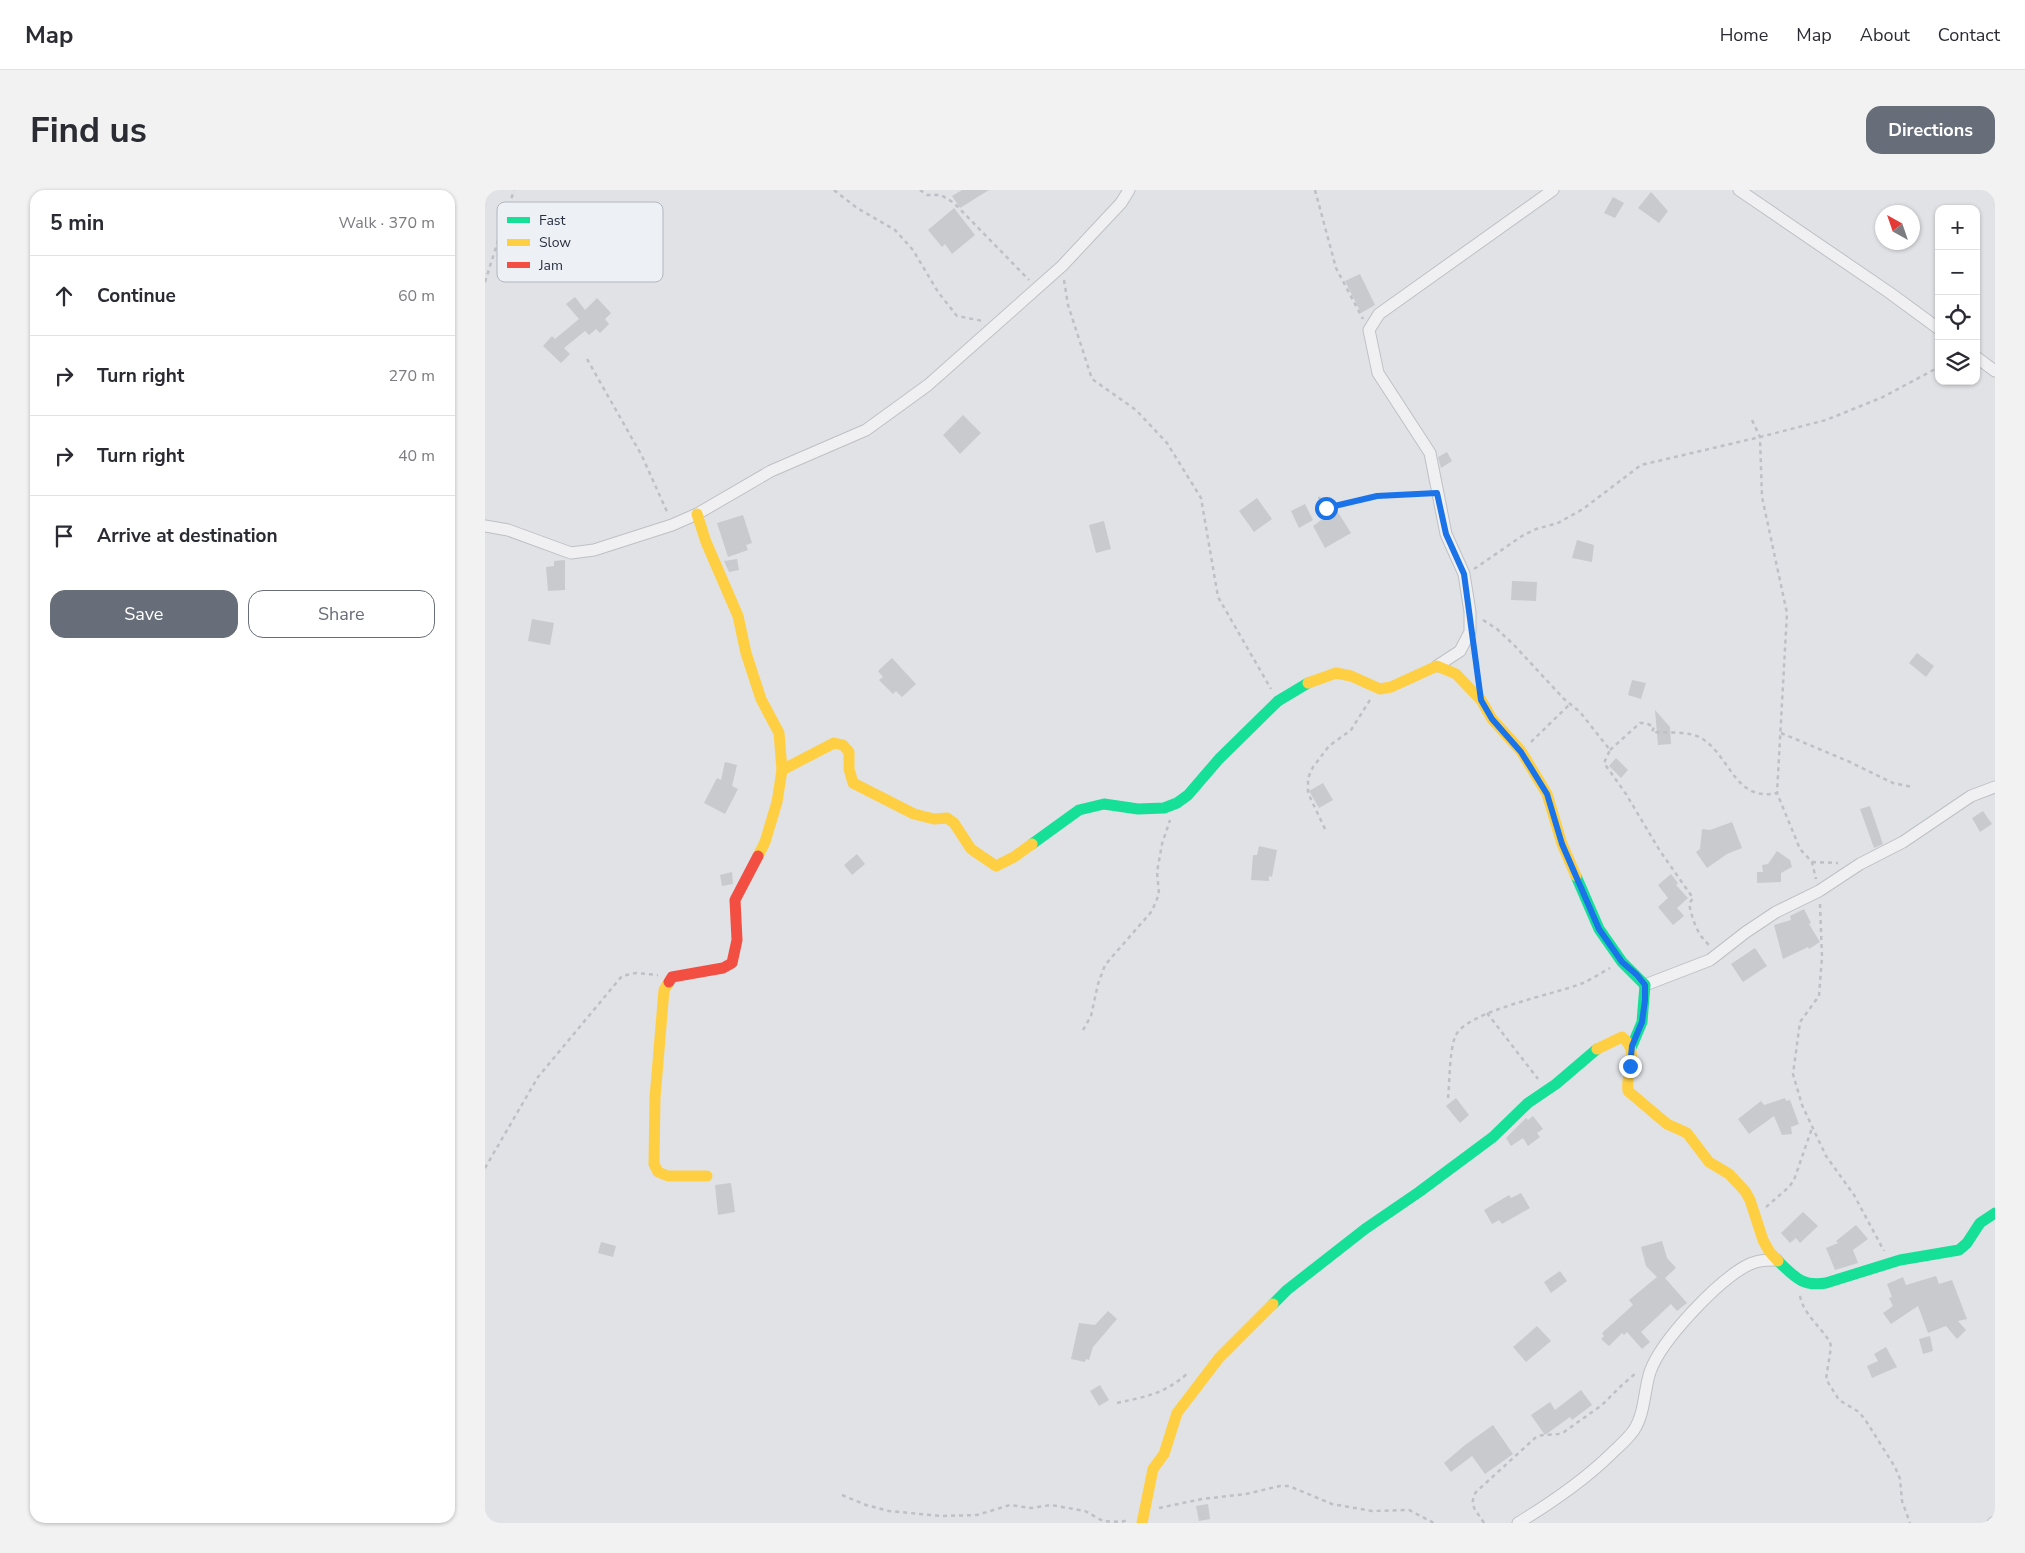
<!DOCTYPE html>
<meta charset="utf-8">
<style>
body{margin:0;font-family:"Nunito Sans",sans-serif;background:#f2f2f3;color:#2b2b33}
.controls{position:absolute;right:15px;top:15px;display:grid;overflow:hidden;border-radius:10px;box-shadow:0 1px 4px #0004}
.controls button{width:45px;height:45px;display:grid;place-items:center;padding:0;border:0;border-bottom:1px solid #e1e1e2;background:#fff;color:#2b2b33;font:25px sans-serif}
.compass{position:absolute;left:1390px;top:15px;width:45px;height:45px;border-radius:50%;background:#fff;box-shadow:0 1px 4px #0004;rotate:320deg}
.stop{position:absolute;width:15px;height:15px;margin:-11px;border:4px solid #1a73e8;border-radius:50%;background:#fff}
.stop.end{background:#1a73e8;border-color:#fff;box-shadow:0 1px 5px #0008}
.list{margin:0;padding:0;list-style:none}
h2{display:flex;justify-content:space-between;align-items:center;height:65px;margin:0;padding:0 20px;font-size:21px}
h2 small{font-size:16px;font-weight:400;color:#7c7c81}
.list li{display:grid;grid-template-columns:32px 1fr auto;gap:15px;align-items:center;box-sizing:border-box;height:80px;padding:0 20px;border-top:1px solid #e1e1e2}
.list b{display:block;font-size:19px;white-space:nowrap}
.list em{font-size:16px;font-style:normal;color:#7c7c81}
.actions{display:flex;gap:10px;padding:15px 20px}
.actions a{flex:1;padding:11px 0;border:1px solid #686e79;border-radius:15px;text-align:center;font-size:18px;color:#686e79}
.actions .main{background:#686e79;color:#fff}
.icon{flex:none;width:28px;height:28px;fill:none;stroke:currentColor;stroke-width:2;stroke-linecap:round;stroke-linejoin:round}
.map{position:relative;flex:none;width:1510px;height:1333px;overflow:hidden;border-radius:15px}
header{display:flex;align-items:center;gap:30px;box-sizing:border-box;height:70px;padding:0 25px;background:#fff;border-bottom:1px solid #e1e1e2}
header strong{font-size:24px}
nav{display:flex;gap:28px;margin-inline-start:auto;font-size:18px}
.intro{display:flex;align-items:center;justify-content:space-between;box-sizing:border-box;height:120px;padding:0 30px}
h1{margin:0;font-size:35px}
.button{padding:12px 22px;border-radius:15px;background:#686e79;color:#fff;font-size:18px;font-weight:700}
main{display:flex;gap:30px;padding:0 30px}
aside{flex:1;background:#fff;border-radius:15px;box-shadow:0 1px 4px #0004}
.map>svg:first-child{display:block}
.building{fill:#c8cace}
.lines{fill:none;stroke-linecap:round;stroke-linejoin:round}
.street-casing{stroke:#bec0c4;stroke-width:13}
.path{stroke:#bfc0c6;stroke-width:2.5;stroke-dasharray:4 4;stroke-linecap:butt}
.street{stroke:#f0f0f2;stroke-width:11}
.fast{stroke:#16e098;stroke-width:11}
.slow{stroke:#ffcf43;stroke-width:11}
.jam{stroke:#f24e42;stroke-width:11}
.route{stroke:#1a73e8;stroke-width:6}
.key{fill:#edf0f5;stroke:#b2b6be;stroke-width:1}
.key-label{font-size:14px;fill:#272f3f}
</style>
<header>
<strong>Map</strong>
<nav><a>Home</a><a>Map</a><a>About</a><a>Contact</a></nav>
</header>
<div class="intro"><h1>Find us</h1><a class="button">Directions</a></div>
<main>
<aside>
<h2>5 min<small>Walk · 370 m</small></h2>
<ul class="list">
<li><svg class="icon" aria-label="ahead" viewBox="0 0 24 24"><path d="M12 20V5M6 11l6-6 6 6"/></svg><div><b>Continue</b></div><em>60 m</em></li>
<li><svg class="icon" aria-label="right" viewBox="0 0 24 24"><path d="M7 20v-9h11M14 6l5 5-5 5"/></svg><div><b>Turn right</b></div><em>270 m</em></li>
<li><svg class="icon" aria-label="right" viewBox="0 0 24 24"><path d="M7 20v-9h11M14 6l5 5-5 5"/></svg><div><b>Turn right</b></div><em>40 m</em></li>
<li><svg class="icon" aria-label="arrive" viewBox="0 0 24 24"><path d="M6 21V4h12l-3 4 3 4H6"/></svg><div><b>Arrive at destination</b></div></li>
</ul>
<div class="actions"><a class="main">Save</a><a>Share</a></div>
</aside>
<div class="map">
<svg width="1510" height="1333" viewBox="0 0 1510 1333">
<rect width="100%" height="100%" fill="#e0e2e6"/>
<!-- building -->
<g class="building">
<path d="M 477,0 L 504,0 L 475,18 L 467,6 Z"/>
<path d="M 1166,2 L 1183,21 L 1174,33 L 1153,18 Z"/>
<path d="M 1128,7 L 1139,13 L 1130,28 L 1119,23 Z"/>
<path d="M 469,18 L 490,45 L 467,64 L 460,54 L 457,57 L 443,40 Z"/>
<path d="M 875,84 L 890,115 L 876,123 L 860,91 Z"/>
<path d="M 90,107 L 100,120 L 112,108 L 126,123 L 120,129 L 124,134 L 115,143 L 111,139 L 104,145 L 100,141 L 79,158 L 85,164 L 76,173 L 58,156 L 67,146 L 70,149 L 94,129 L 81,114 Z"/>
<path d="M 478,225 L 496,243 L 475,264 L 458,245 Z"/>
<path d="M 962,262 L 967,271 L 956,278 L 953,267 Z"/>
<path d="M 772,308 L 787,329 L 769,342 L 754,321 Z"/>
<path d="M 820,314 L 828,330 L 814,338 L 806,321 Z"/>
<path d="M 851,319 L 866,343 L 840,358 L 828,336 Z"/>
<path d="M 258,325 L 267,353 L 261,355 L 263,360 L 243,367 L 232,333 Z"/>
<path d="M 619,331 L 626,359 L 611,363 L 604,335 Z"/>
<path d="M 1092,350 L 1109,355 L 1107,372 L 1087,368 Z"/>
<path d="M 252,369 L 254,380 L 244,382 L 239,371 Z"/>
<path d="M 80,370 L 80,400 L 63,401 L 61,377 L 69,376 L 69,371 Z"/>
<path d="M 1027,391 L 1052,392 L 1051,411 L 1026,410 Z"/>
<path d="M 47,429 L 69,433 L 65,455 L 43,451 Z"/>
<path d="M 1432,463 L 1449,476 L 1441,487 L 1424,473 Z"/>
<path d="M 407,468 L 431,494 L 417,507 L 411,501 L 408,504 L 394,490 L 398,487 L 393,481 Z"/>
<path d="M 1147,490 L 1161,493 L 1156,509 L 1143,505 Z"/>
<path d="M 1170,520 L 1185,537 L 1186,554 L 1173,555 Z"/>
<path d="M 1131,568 L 1143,580 L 1136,588 L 1124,576 Z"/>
<path d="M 240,572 L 252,575 L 247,596 L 253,599 L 240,624 L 219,613 L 232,588 L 236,590 Z"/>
<path d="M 838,593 L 848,610 L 834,618 L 824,601 Z"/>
<path d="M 1385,616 L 1398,654 L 1389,658 L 1375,619 Z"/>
<path d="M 1498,621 L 1507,634 L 1495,642 L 1487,628 Z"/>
<path d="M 1247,632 L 1257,658 L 1242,664 L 1222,678 L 1211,662 L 1215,659 L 1217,639 L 1225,640 Z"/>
<path d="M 774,656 L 792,660 L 787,687 L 784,686 L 784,691 L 766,690 L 768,665 L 772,665 Z"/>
<path d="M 1292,661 L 1305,670 L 1307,677 L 1296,683 L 1296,692 L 1272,693 L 1272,682 L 1278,682 L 1277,675 L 1283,674 Z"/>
<path d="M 372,664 L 380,674 L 367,685 L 359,675 Z"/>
<path d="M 247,682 L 248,694 L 237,696 L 235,685 Z"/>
<path d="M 1186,684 L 1193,693 L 1191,695 L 1203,708 L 1192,718 L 1199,726 L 1188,735 L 1173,717 L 1183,708 L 1173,695 Z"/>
<path d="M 1319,719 L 1326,733 L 1324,734 L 1335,752 L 1324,759 L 1323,757 L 1298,769 L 1289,735 L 1306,730 L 1305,726 Z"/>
<path d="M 1270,758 L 1282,776 L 1258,792 L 1246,774 Z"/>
<path d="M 971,908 L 984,925 L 975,933 L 961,916 Z"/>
<path d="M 1300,908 L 1301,911 L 1305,910 L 1314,934 L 1306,937 L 1307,944 L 1297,945 L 1289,926 L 1264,944 L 1253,929 L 1276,911 L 1279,915 Z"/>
<path d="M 1048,926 L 1058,939 L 1052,943 L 1055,947 L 1043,956 L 1038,948 L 1026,956 L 1021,948 L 1041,928 L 1043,930 Z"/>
<path d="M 246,993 L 250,1022 L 233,1025 L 230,995 Z"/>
<path d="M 1036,1003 L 1045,1018 L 1017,1034 L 1014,1030 L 1007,1034 L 999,1020 L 1024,1005 L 1026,1008 Z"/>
<path d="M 1318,1022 L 1333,1036 L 1315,1053 L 1311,1048 L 1305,1053 L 1296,1043 Z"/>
<path d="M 1371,1035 L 1383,1049 L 1368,1060 L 1373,1073 L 1350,1080 L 1341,1058 L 1353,1053 L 1351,1051 Z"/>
<path d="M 1177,1051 L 1182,1068 L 1191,1078 L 1180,1088 L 1202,1113 L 1192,1121 L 1186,1114 L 1156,1142 L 1165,1152 L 1157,1159 L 1142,1142 L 1139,1145 L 1137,1143 L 1124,1156 L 1116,1149 L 1119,1146 L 1117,1143 L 1148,1115 L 1144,1110 L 1172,1087 L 1161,1076 L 1156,1057 Z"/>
<path d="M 116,1052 L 131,1056 L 128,1067 L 113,1063 Z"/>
<path d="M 1075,1081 L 1082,1091 L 1066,1103 L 1059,1092 Z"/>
<path d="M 1451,1086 L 1454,1094 L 1467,1090 L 1482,1129 L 1473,1131 L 1481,1140 L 1472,1149 L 1461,1136 L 1443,1143 L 1433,1116 L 1406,1134 L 1398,1123 L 1408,1116 L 1404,1108 L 1407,1107 L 1402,1094 L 1418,1087 L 1421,1095 Z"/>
<path d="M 623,1121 L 632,1129 L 608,1157 L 604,1170 L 601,1169 L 600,1172 L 586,1169 L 594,1133 L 610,1135 Z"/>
<path d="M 1052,1136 L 1066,1151 L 1041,1172 L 1028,1157 Z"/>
<path d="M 1445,1146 L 1448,1161 L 1438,1164 L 1434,1149 Z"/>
<path d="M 1401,1157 L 1412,1177 L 1387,1188 L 1382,1176 L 1393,1171 L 1389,1164 Z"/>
<path d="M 615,1195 L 624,1210 L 614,1216 L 605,1201 Z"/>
<path d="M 1096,1200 L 1107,1215 L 1087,1230 L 1085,1227 L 1060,1245 L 1046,1225 L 1065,1212 L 1070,1220 Z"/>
<path d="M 1008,1235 L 1028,1264 L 1000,1284 L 987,1266 L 966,1282 L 959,1273 L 980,1255 Z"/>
<path d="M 723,1314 L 725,1329 L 714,1331 L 711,1316 Z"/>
</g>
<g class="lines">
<!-- street casing -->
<g class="street-casing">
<g id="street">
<path d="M 1254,0 L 1405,103 L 1454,139"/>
<path d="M 1491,167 L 1510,181"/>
<path d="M 0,336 L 23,340 L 86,363 L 109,360 L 187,335 L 212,324 L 286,281 L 381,240 L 443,195 L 577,76 L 636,13 L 644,0"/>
<path d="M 952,476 L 975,461 L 985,442 L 985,422 L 979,384 L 961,344 L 945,263 L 893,183 L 884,140 L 894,124 L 1068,0"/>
<path d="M 1160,795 L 1225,770 L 1261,742 L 1291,722 L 1334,701 L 1375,674 L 1418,652 L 1486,606 L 1510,597"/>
<path d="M 1033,1333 C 1066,1313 1097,1292 1125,1265 C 1133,1257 1142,1250 1149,1240 C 1160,1223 1159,1200 1165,1182 C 1176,1150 1235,1088 1265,1074 C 1274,1070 1282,1070 1292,1070"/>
<path d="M 1508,1333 L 1510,1332"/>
</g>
</g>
<!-- path -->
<g class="path">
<path d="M 349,0 L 372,18 L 410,40 L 428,60 L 453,102 L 472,126 L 498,131"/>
<path d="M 435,0 L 442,5 L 456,5 L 469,13 L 544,90"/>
<path d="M 830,0 L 851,78 L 878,129"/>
<path d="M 579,90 L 583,115 L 607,189 L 651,220 L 682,253 L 716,308 L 733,407 L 786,499"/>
<path d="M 0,92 L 29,0"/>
<path d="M 102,169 L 157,266 L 183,324"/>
<path d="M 1267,230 L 1275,247 L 1277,307 L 1302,423 L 1292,603"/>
<path d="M 834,307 L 840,321 L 841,318 L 892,306 L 941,303"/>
<path d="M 989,379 L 1037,346 L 1051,339 L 1073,333 L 1098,319 L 1156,275 L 1275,247 L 1341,230 L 1398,207 L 1454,177"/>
<path d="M 998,430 L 1012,439 L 1029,455 L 1079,509 L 1095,522 L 1125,560 L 1119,573 L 1141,604 L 1175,661 L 1208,708 L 1204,714 C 1208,730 1211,743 1224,755"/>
<path d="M 988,463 L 992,485"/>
<path d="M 1296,543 L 1365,572 L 1408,593 L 1427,597"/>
<path d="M 1046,552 L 1085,514"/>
<path d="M 1125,560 L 1155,533 L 1161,533 L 1169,537 L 1167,542 C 1181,543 1205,541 1216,548 C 1246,566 1249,612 1292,603 L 1315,659 L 1327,672 L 1331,689"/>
<path d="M 840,639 L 823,603 L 823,588 L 828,577 L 844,556 L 866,540 L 885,510"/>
<path d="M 1327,672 L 1353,673"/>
<path d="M 1335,714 L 1337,767 L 1334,806 L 1315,832 L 1308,884 L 1317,915 L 1341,966 L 1369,1005 L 1399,1061"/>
<path d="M 1002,823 L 1053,889"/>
<path d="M 598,840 L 606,826 L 613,794 L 620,775 L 667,721 L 674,704 L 672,682 L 677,654 L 685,630"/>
<path d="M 963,908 C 965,890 964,864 970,847 C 979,821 1072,804 1098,793 C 1107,789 1116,783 1125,778"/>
<path d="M 0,978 L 53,887 L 137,786 L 151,783 L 173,785"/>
<path d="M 1281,1017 L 1304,997 L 1309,990 L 1327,938"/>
<path d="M 1315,1106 C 1319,1125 1335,1136 1345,1152 L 1346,1157 L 1341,1189 L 1354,1210 L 1374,1222 L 1381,1231 L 1410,1277 L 1415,1289 L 1417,1311 L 1425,1333"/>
<path d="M 632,1213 C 662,1206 677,1205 702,1184"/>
<path d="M 357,1305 L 381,1315 L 404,1321 L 456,1326 L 492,1325 L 525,1315 L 546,1318 L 566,1315 L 600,1321 L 618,1331 L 636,1332 L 643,1330"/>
<path d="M 674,1318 L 717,1309 L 761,1304 L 795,1296 L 804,1296 L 847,1314 L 887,1321 L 924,1320 L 949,1333"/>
<path d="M 999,1333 C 992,1321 983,1316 991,1302 L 1050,1248 C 1058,1242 1069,1247 1079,1242 L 1117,1215 L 1137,1195 L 1151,1183"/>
</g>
<!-- street -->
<use href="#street" class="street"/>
<!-- fast -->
<g class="fast">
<path d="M 547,654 L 594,620 L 619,614 L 653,619 L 679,618 L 692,613 L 703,605 L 734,569 L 793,511 L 823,493"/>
<path d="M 1091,686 L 1114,739 L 1137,772 L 1160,795 L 1157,832 L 1147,856"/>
<path d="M 1293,1071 C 1310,1087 1317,1097 1341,1093 L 1415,1070 L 1474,1060 L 1482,1053 L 1495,1033 L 1510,1023"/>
<path d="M 788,1114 L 802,1100 L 880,1039 L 934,1002 L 1008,947 L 1043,913 L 1071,894 L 1112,859"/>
</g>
<!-- slow -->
<g class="slow">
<path d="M 212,324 L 221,352 L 253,426 L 261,463 L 276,509 L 294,543 L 297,580 L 292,612 L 280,652 L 273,666"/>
<path d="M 823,493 L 851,483 L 866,486 L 895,499 L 906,497 L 952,476 L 971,484 L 996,510 L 1007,529 L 1036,561 L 1062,604 L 1077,654 L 1091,686"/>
<path d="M 297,580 L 349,553 L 358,555 L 364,562 L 364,579 L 368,593 L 429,624 L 449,629 L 462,628 L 469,633 L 486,659 L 511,676 L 529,667 L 547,654"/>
<path d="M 184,792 L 179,800 L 170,908 L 169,974 L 173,982 L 183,986 L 222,986"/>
<path d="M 1112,859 L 1137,847 C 1156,861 1140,882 1143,901 L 1182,934 L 1202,943 L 1224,972 L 1244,984 L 1260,1001 L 1265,1010 L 1278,1050 L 1284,1061 L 1293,1071"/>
<path d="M 657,1333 L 668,1279 L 679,1264 L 692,1223 L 734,1168 L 788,1114"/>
</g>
<!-- jam -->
<path class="jam" d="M 184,792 L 187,787 L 238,778 L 247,773 L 252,750 L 250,710 L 273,666"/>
</g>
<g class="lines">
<!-- route -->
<path class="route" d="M 841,318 L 892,306 L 952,303 L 961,344 L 979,384 L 996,510 L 1007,529 L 1036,562 L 1062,604 L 1077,654 L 1114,739 L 1137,772 L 1152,785 L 1160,795 L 1160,810 L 1157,832 L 1147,856 L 1145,876"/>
</g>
<!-- legend -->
<rect x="12" y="12" width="166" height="80" rx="8" class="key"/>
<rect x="22" y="27" width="23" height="6" fill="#16e098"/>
<rect x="22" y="49" width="23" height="7" fill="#ffcf43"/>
<rect x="22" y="72" width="23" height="6" fill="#f24e42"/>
<g class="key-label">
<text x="54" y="35">Fast</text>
<text x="54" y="57">Slow</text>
<text x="54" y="80">Jam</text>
</g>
</svg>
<div class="controls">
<button>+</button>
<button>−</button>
<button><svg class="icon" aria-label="locate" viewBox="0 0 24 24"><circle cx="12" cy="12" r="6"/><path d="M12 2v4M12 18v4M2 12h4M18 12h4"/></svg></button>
<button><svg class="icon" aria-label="layers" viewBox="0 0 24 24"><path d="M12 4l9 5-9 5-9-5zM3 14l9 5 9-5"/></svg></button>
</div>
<svg class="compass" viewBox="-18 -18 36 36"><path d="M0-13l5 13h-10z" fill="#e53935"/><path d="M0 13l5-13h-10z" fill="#7c7c81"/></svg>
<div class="stop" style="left:841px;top:318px"></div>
<div class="stop end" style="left:1145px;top:876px"></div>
</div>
</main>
